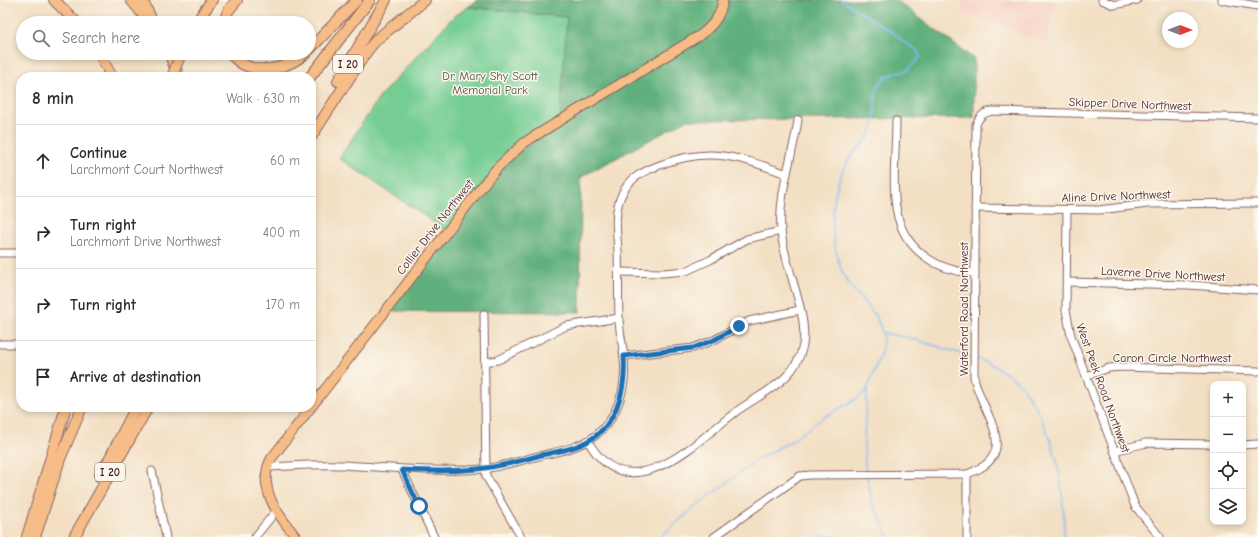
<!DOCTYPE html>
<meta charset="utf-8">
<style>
body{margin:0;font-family:"Comic Neue",sans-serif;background:#f7f7f7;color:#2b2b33}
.controls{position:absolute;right:12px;bottom:12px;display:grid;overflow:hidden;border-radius:8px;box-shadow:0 2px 6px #0003}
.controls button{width:36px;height:36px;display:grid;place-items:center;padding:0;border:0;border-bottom:1px solid #e1e1e2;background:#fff;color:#2b2b33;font:20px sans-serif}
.compass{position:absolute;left:1162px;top:12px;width:36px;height:36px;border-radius:50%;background:#fff;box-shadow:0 2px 6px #0003;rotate:90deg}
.stop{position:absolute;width:12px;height:12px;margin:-9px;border:3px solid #1f6fb2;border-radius:50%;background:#fff}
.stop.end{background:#1f6fb2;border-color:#fff;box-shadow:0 1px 4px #0008}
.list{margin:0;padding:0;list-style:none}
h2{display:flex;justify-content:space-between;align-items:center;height:52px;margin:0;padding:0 16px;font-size:17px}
h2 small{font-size:13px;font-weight:400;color:#7c7c81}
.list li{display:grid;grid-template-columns:26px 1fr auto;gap:12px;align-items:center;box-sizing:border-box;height:72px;padding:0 16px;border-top:1px solid #e1e1e2}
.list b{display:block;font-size:15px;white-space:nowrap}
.list p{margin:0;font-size:13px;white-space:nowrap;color:#7c7c81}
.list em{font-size:13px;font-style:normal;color:#7c7c81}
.icon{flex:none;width:22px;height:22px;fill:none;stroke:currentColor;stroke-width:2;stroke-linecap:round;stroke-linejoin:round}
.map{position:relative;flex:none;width:1258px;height:537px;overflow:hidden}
.search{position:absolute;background:#fff;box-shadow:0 2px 6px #0003;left:16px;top:16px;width:300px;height:44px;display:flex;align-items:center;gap:10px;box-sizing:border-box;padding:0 14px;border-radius:22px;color:#7c7c81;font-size:15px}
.panel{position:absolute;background:#fff;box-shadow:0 2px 6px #0003;left:16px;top:72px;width:300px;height:340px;border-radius:16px}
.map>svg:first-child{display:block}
.built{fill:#f6d2c4}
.green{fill:#75cd93;stroke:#60765f}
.forest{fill:#60b07d;stroke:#556854}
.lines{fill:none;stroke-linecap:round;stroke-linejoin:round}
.stream{stroke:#84bbf4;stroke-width:1.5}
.minor-casing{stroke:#856260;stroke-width:9}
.major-casing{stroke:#856260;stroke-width:11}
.highway-casing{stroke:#856260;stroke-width:12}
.minor{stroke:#fff;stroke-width:7}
.major{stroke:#f7bd88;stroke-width:9}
.highway{stroke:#f7bd88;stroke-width:10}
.highway-bridge-casing{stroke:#856260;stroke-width:12;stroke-linecap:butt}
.highway-bridge{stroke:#f7bd88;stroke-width:10}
.route{stroke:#1f6fb2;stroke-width:5}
.labels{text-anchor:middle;stroke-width:3;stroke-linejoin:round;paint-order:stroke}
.shield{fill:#fbf7ec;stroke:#7f6065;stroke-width:1}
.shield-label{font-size:11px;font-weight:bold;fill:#4a1f2b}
.park-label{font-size:12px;fill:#57534a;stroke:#fbf7ec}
.street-label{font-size:12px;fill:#4a1f2b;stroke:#fbf7ec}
</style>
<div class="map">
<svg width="1258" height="537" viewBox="0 0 1258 537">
<rect width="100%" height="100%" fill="#fbf7ec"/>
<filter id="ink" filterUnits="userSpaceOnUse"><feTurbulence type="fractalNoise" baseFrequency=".025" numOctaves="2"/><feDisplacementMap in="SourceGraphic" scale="8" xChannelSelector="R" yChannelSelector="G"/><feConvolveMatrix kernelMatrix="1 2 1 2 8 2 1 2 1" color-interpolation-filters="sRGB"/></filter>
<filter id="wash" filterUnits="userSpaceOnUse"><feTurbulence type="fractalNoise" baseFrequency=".012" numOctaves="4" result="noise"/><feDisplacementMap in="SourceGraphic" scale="16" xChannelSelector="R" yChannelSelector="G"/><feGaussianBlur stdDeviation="0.9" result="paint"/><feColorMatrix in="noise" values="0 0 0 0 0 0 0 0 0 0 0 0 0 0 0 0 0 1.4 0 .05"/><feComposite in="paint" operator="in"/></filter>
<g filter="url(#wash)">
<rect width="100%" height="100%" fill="#f3dfc3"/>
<!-- built -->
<path class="built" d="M 961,0 L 1056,0 L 1046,43 L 961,12 Z"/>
<!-- green -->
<path class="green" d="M 468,7 L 567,17 L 560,121 L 445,230 L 339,158 L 381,95 L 453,17 Z"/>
<!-- forest -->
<path class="forest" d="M 477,0 L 896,0 L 974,59 L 974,118 L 687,120 L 581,177 L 580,312 L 384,311 L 496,167 L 560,121 L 567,17 L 468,7 Z"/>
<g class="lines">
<!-- stream -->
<g class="stream">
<path d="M 841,0 L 894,33 L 905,43 L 917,50 L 920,57 C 916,61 912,67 907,70 C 897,75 887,72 880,83 C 871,97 878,114 872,130 C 868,142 857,148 850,158 C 829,189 829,236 841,269 C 850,294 876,306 882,332 C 886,351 873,370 868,387 C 866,394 867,402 866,408 C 864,430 863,450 866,472"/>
<path d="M 882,333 L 906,337 L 972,357"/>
<path d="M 976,358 C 993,365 1010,373 1022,387 C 1028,394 1032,402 1037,410 C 1060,453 1064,489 1064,537"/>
<path d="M 867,477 L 873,504 L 889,537"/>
<path d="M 660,537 L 696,506 L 758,459 L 790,442 L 824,417 L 855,400 L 868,389"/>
<path d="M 818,537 L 828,536 L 839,537"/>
</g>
</g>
</g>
<g filter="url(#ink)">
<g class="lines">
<!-- minor casing -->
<g class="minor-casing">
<g id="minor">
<path d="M 1102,0 L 1114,5 L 1137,0"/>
<path d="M 1222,0 L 1258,6"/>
<path d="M 896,121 C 896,150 891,190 898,217 C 907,252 940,272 975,273"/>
<path d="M 975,208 L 1099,210 L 1148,204 L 1258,203"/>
<path d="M 1067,210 L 1066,310 L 1071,336 L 1135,506 L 1160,537"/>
<path d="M 0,253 L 21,253"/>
<path d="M 619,272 L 663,273 L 686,271 L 710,260 L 747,239 L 781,231"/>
<path d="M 1067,282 L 1189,285 L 1258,290"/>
<path d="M 484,314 L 486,476 L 521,537"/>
<path d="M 0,344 L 21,344"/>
<path d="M 624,356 L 693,348 L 714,340 L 749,321 L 800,310"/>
<path d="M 485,362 L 498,360 L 566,326 L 619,318"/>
<path d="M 1086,376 L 1109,368 L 1120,367 L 1258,371"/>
<path d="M 588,441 C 629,514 696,442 737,411 C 763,392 796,381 803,345 C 809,312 783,265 781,230 C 778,193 793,157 798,120"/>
<path d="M 1243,445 L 1258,444"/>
<path d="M 1114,451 L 1146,443 L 1213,444"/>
<path d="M 267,467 C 291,466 316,464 340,465 C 389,467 434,473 483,469 C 501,467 521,460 539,456 C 559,451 580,448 596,435 C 618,418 627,386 624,359 C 623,345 619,331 619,317 C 618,295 619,273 618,251 C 617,233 613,212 622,194 C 629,178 644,171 660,165 C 710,146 739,157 787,174"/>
<path d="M 402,470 L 434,537"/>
<path d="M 152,471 L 166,537"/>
<path d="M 967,474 L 967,537"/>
<path d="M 255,537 L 276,511"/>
<path d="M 714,537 L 800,476 L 810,475 L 967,474 C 1025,455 980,411 974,377 L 976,125 C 979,116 984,112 993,111 L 1258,118"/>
</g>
</g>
<!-- major casing -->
<g class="major-casing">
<path id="major" d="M 296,537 C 279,516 256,488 271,459 L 487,180 L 498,167 L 525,142 L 702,34 C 714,24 721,15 723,0"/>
</g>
<!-- highway casing -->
<g class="highway-casing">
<g id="highway">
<path d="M 54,0 L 77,23"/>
<path d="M 131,0 L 150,23"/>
<path d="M 142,0 L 150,16"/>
<path d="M 196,23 L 212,0"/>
<path d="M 224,23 L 228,11 L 237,0"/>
<path d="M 309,50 L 357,0"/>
<path d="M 99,53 L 112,77"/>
<path d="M 169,53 L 179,77"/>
<path d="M 230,53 C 250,78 284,71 306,53"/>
<path d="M 310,77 L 370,0"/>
<path d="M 338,81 L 386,0"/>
<path d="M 311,137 L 367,51 L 377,39 L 425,0"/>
<path d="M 100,477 L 136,407"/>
<path d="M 27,537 L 66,407"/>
<path d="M 35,537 L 60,459 L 82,407"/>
<path d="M 74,537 L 148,407"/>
</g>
</g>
<!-- minor -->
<use href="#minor" class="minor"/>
<!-- major -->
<use href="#major" class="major"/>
<!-- highway -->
<use href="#highway" class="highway"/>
<!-- highway-bridge casing -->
<g class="highway-bridge-casing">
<path id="highway-bridge" d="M 172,77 L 181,53"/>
</g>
<!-- highway-bridge -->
<use href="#highway-bridge" class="highway-bridge"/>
</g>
</g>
<g class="lines" filter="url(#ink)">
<!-- route -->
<path class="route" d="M 419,506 L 402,470 C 429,471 457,472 485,468 C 503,466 523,460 541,455 C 561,451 582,448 598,434 C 620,415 626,384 624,356 L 693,348 L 714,340 L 739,326"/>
</g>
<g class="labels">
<!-- shield labels -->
<g class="shield">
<rect x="333" y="55" width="30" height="18" rx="3"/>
<rect x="95" y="463" width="30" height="18" rx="3"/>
</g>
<g class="shield-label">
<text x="348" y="68">I 20</text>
<text x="110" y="476">I 20</text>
</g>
<!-- park labels -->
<g class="park-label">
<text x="490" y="80">Dr. Mary Shy Scott<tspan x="490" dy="14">Memorial Park</tspan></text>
</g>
<!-- street labels -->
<g class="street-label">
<text transform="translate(1130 104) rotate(2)" y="4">Skipper Drive Northwest</text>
<text transform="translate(1116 196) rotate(-2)" y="4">Aline Drive Northwest</text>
<text transform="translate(435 227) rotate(-52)" y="4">Collier Drive Northwest</text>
<text transform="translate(1163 274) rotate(3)" y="4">Laverne Drive Northwest</text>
<text transform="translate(964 309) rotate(-90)" y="4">Waterford Road Northwest</text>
<text x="1172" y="362">Caron Circle Northwest</text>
<text transform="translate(1103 388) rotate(70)" y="4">West Peek Road Northwest</text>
</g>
</g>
</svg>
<div class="controls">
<button>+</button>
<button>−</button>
<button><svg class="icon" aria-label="locate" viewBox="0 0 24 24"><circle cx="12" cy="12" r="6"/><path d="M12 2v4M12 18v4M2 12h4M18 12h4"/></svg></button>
<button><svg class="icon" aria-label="layers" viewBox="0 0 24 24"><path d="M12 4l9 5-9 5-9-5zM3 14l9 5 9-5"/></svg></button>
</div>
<svg class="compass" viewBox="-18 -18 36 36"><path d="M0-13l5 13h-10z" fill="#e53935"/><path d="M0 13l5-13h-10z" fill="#7c7c81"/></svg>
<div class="stop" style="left:419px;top:506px"></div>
<div class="stop end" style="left:739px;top:326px"></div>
<div class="search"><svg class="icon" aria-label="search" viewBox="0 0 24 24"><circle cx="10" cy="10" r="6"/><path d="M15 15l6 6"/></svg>Search here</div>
<section class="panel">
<h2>8 min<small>Walk · 630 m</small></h2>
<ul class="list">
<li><svg class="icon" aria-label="ahead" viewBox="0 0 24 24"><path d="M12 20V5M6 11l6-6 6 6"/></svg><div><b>Continue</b><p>Larchmont Court Northwest</p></div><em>60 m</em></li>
<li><svg class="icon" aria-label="right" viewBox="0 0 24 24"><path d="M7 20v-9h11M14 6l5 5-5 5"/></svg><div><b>Turn right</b><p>Larchmont Drive Northwest</p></div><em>400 m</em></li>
<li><svg class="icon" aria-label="right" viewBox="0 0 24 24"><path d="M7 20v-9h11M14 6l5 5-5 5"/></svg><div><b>Turn right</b></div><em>170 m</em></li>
<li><svg class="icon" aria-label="arrive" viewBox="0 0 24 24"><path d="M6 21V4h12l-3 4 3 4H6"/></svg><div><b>Arrive at destination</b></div></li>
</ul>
</section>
</div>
